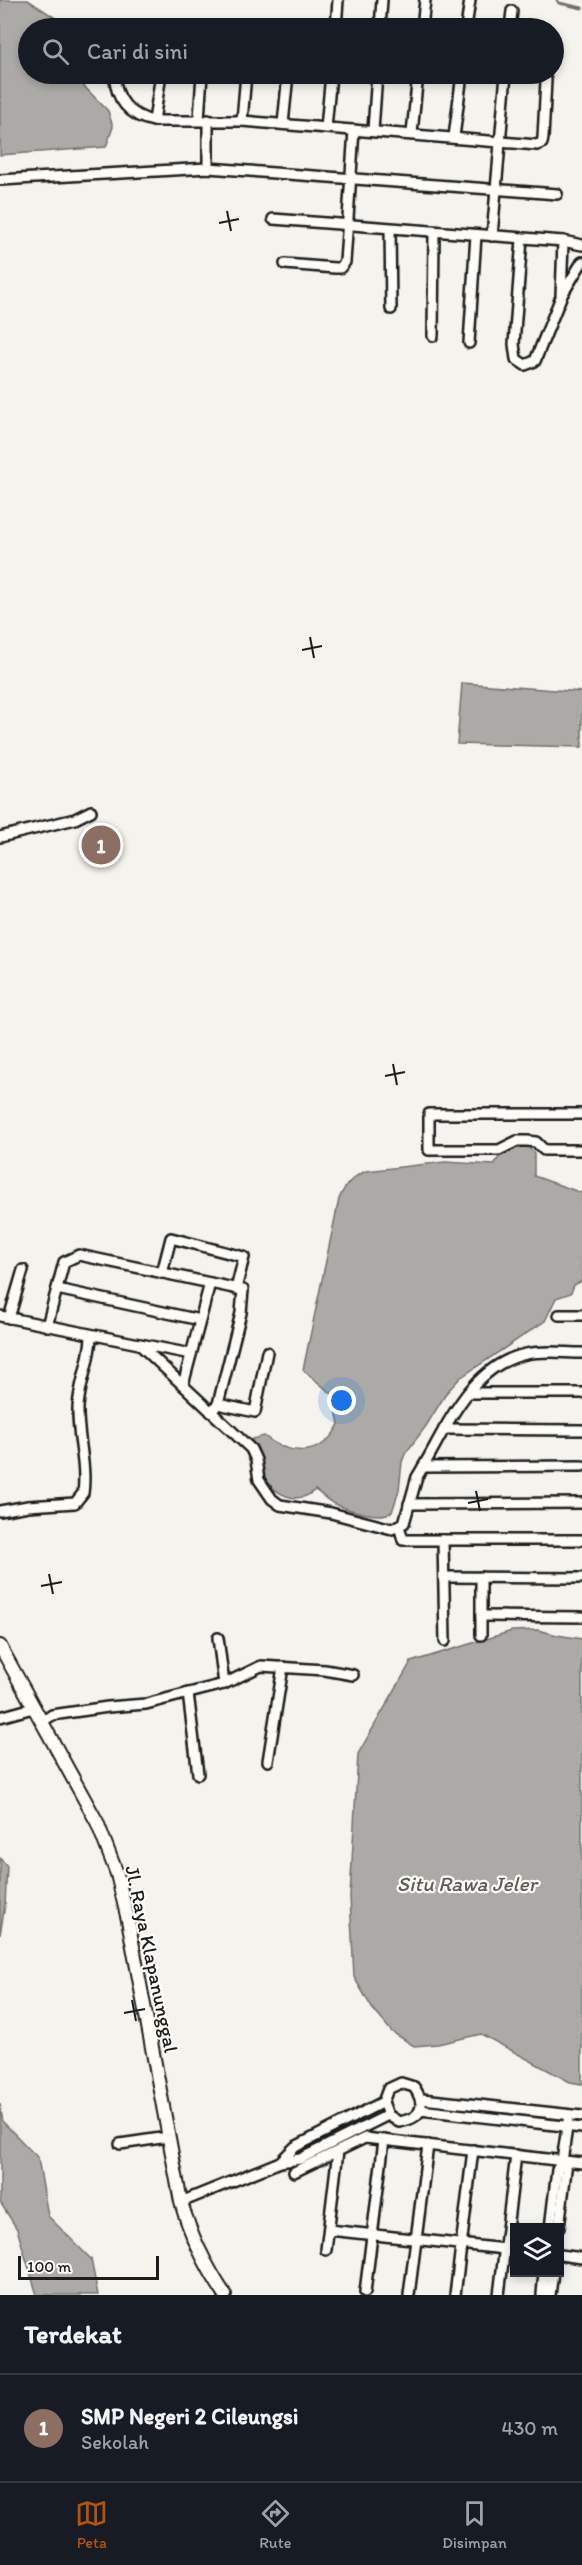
<!DOCTYPE html>
<html lang="id">
<style>
body{margin:0;font-family:Itim,sans-serif;background:#242831;color:#f1f3f6}
.controls{position:absolute;right:18px;bottom:18px;display:grid;overflow:hidden;border-radius:0px;box-shadow:0 3px 9px #0003}
.controls button{width:54px;height:54px;display:grid;place-items:center;padding:0;border:0;border-bottom:2px solid #363941;background:#171b24;color:#f1f3f6;font:30px sans-serif}
.scale{position:absolute;left:18px;bottom:15px;width:141px;box-sizing:border-box;padding-left:6px;border:3px solid #1c1c1c;border-top:0;font-size:16px;line-height:21px;white-space:nowrap;color:#1c1c1c;-webkit-text-stroke:4px #fdfcf7;paint-order:stroke}
.you{position:absolute;left:342px;top:1401px;width:21px;height:21px;margin:-15px;border:4px solid #fff;border-radius:50%;background:#1a73e8;box-shadow:0 0 0 9px #1a73e833}
.badge{display:grid;place-items:center;width:39px;height:39px;border-radius:50%;background:#b45309;color:#fff;font-size:20px;font-weight:700}
.pin{position:absolute;translate:-50% -50%;border:3px solid #fff;box-shadow:0 2px 6px #0006}
.list{margin:0;padding:0;list-style:none}
h2{display:flex;justify-content:space-between;align-items:center;height:78px;margin:0;padding:0 24px;font-size:26px}
h2 small{font-size:20px;font-weight:400;color:#9ea1a6}
.list li{display:grid;grid-template-columns:39px 1fr auto;gap:18px;align-items:center;box-sizing:border-box;height:108px;padding:0 24px;border-top:2px solid #363941}
.list b{display:block;font-size:22px;white-space:nowrap}
.list p{margin:0;font-size:20px;white-space:nowrap;color:#9ea1a6}
.list em{font-size:20px;font-style:normal;color:#9ea1a6}
.icon{flex:none;width:33px;height:33px;fill:none;stroke:currentColor;stroke-width:2;stroke-linecap:round;stroke-linejoin:round}
.map{position:relative;flex:none;width:582px;height:2295px;overflow:hidden}
.search{position:absolute;background:#171b24;box-shadow:0 3px 9px #0003;left:18px;right:18px;top:18px;height:66px;display:flex;align-items:center;gap:15px;box-sizing:border-box;padding:0 21px;border-radius:33px;color:#9ea1a6;font-size:22px}
.sheet{height:186px;background:#171b24}
nav{display:flex;justify-content:space-around;align-items:center;box-sizing:border-box;height:84px;border-top:2px solid #363941;background:#171b24;font-size:16px;color:#9ea1a6}
nav a{display:grid;justify-items:center;gap:3px}
nav .on{color:#b45309}
.map>svg:first-child{display:block}
.water{fill:#abaaa6;stroke:#72716f;stroke-width:1.5}
.lines{fill:none;stroke-linecap:round;stroke-linejoin:round}
.stream{stroke:#72716f;stroke-width:3}
.minor-casing{stroke:#1c1c1c;stroke-width:14}
.tertiary-casing{stroke:#1c1c1c;stroke-width:16}
.minor{stroke:#fdfcf7;stroke-width:9}
.tertiary{stroke:#fdfcf7;stroke-width:12}
.ticks{fill:none;stroke:#1c1c1c;stroke-width:2}
.labels{text-anchor:middle;stroke-width:4.5;stroke-linejoin:round;paint-order:stroke}
.street-label{font-size:20px;fill:#1c1c1c;stroke:#fdfcf7}
.water-label{font-size:21px;font-style:italic;fill:#5c5c5a;stroke:#fdfcf7}
</style>
<div class="map">
<svg width="582" height="2295" viewBox="0 0 582 2295">
<rect width="100%" height="100%" fill="#f4f3ee"/>
<filter id="ink" filterUnits="userSpaceOnUse"><feTurbulence type="fractalNoise" baseFrequency=".0167" numOctaves="2"/><feDisplacementMap in="SourceGraphic" scale="12" xChannelSelector="R" yChannelSelector="G"/><feConvolveMatrix kernelMatrix="1 2 1 2 8 2 1 2 1" color-interpolation-filters="sRGB"/></filter>
<g filter="url(#ink)">
<!-- water -->
<g class="water">
<path d="M 0,0 L 28,0 L 68,26 L 66,28 L 28,28 L 28,74 L 72,74 L 108,111 L 113,127 L 106,147 L 0,155 Z"/>
<path d="M 462,683 L 582,692 L 582,747 L 457,744 Z"/>
<path d="M 520,1145 L 527,1145 L 534,1153 L 534,1176 L 582,1193 L 582,1281 L 574,1285 L 571,1293 L 556,1298 L 545,1321 L 460,1378 L 447,1392 L 426,1426 L 405,1454 L 402,1462 L 399,1490 L 392,1512 C 378,1520 349,1510 335,1504 C 327,1501 322,1494 315,1490 C 286,1517 246,1468 252,1439 L 264,1436 C 291,1457 323,1457 339,1424 L 333,1395 L 303,1370 L 339,1199 C 345,1185 352,1177 366,1171 L 445,1162 L 494,1165 L 504,1149 Z"/>
<path d="M 538,1630 L 557,1635 L 582,1639 L 582,2084 L 570,2082 L 481,2034 L 438,2044 L 414,2046 L 392,2032 L 372,2008 L 354,1977 L 350,1897 L 358,1754 L 411,1662 L 512,1631 Z"/>
<path d="M 0,1858 L 7,1866 L 5,1905 L 0,1935 Z"/>
<path d="M 0,2104 L 3,2122 L 38,2158 L 48,2216 L 91,2259 L 98,2295 L 37,2295 L 17,2229 L 0,2202 Z"/>
</g>
<g class="lines">
<!-- stream -->
<path class="stream" d="M 557,0 L 559,3 L 582,8"/>
<!-- minor casing -->
<g class="minor-casing">
<g id="minor">
<path d="M 336,28 L 338,0"/>
<path d="M 380,28 L 382,0"/>
<path d="M 422,28 L 425,0"/>
<path d="M 466,28 L 470,0"/>
<path d="M 510,28 L 512,11"/>
<path d="M 115,74 C 114,98 130,117 154,121 L 242,121 L 537,145 L 542,143 L 543,138 L 546,80"/>
<path d="M 199,120 L 202,74"/>
<path d="M 154,121 L 161,74"/>
<path d="M 242,121 L 246,74"/>
<path d="M 283,124 L 288,74"/>
<path d="M 326,128 L 331,74"/>
<path d="M 373,130 L 377,74"/>
<path d="M 412,133 L 418,74"/>
<path d="M 454,137 L 462,74"/>
<path d="M 208,168 L 208,120"/>
<path d="M 0,180 L 208,168 L 557,194"/>
<path d="M 273,219 L 563,241 L 582,245"/>
<path d="M 390,229 L 391,309"/>
<path d="M 492,236 L 506,74"/>
<path d="M 522,239 L 514,344 L 516,359 L 525,365 L 535,361 L 561,297 L 563,241"/>
<path d="M 285,264 L 335,268 L 340,268 L 345,262 L 354,130"/>
<path d="M 562,295 L 582,262"/>
<path d="M 433,336 L 434,232"/>
<path d="M 469,343 L 476,235"/>
<path d="M 0,837 L 75,819 L 91,811"/>
<path d="M 582,1114 L 429,1114 L 429,1150 L 499,1150 L 517,1141 L 527,1141 L 536,1142 L 544,1150 L 582,1150"/>
<path d="M 162,1273 L 171,1238 L 244,1257 L 236,1289"/>
<path d="M 57,1289 L 200,1320"/>
<path d="M 559,1315 L 582,1315"/>
<path d="M 0,1316 L 139,1344 L 251,1449 L 256,1460 L 259,1480 L 272,1499 L 280,1505 L 331,1513 L 392,1529 L 404,1523 L 417,1477 L 423,1467 C 448,1424 472,1365 526,1354 C 544,1350 564,1353 582,1353"/>
<path d="M 9,1318 L 23,1270"/>
<path d="M 47,1326 L 64,1262 L 79,1255 L 243,1290 L 241,1313 L 218,1404 L 211,1412"/>
<path d="M 140,1344 L 191,1354"/>
<path d="M 183,1385 L 210,1283"/>
<path d="M 468,1393 L 582,1393"/>
<path d="M 218,1404 L 255,1412 L 267,1352"/>
<path d="M 444,1429 L 582,1430"/>
<path d="M 423,1467 L 582,1466"/>
<path d="M 409,1504 L 582,1503"/>
<path d="M 0,1511 L 28,1506 L 75,1503 L 83,1493 C 87,1465 77,1436 78,1408 C 79,1382 91,1361 91,1335"/>
<path d="M 399,1526 L 403,1540 L 582,1540"/>
<path d="M 443,1540 L 445,1641"/>
<path d="M 444,1577 L 582,1578"/>
<path d="M 481,1577 L 481,1635"/>
<path d="M 481,1616 L 582,1617"/>
<path d="M 218,1638 L 224,1684"/>
<path d="M 188,1693 L 198,1774"/>
<path d="M 0,1717 L 33,1708"/>
<path d="M 42,1722 L 52,1715 L 108,1707 L 146,1704 L 224,1684 L 261,1666 L 325,1670 L 353,1675"/>
<path d="M 268,1761 L 283,1667"/>
<path d="M 422,2099 L 582,2116"/>
<path d="M 420,2110 L 582,2128"/>
<path d="M 120,2144 L 168,2137"/>
<path d="M 280,2162 L 295,2147 L 383,2102 L 388,2089 L 401,2083 L 414,2087 C 427,2106 422,2118 399,2122 L 388,2115 L 383,2102"/>
<path d="M 294,2172 L 365,2138 L 582,2163"/>
<path d="M 181,2202 L 280,2162 L 300,2159 L 388,2115"/>
<path d="M 550,2228 L 557,2170 L 562,2161 L 568,2121"/>
<path d="M 559,2228 L 566,2170 L 562,2161"/>
<path d="M 329,2230 L 514,2250"/>
<path d="M 326,2250 L 338,2151"/>
<path d="M 560,2255 L 582,2258"/>
<path d="M 365,2292 L 384,2140"/>
<path d="M 409,2295 L 428,2145"/>
<path d="M 455,2295 L 473,2150"/>
<path d="M 499,2295 L 516,2155"/>
<path d="M 542,2295 L 544,2272"/>
<path d="M 550,2295 L 553,2272"/>
</g>
</g>
<!-- tertiary casing -->
<g class="tertiary-casing">
<path id="tertiary" d="M 0,1646 L 97,1822 L 117,1874 L 128,1920 L 181,2202 C 191,2237 205,2265 225,2295"/>
</g>
<!-- minor -->
<use href="#minor" class="minor"/>
<!-- tertiary -->
<use href="#tertiary" class="tertiary"/>
</g>
</g>
<!-- ticks -->
<path class="ticks" d="M 227,211 L 231,231M 219,223 L 239,219M 310,637 L 314,658M 302,650 L 322,646M 393,1064 L 397,1085M 385,1076 L 405,1072M 476,1491 L 480,1511M 468,1503 L 488,1499M 49,1574 L 53,1594M 41,1586 L 62,1582M 132,2000 L 136,2021M 124,2013 L 145,2009"/>
<g class="labels">
<!-- street labels -->
<g class="street-label">
<text transform="translate(152 1959) rotate(78)" y="7">Jl. Raya Klapanunggal</text>
</g>
<!-- water labels -->
<g class="water-label">
<text x="467" y="1891">Situ Rawa Jeler</text>
</g>
</g>
</svg>
<div class="controls">
<button><svg class="icon" aria-label="layers" viewBox="0 0 24 24"><path d="M12 4l9 5-9 5-9-5zM3 14l9 5 9-5"/></svg></button>
</div>
<div class="scale">100 m</div>
<div class="you"></div>
<div class="pin badge" style="left:101px;top:845px;background:#8d6e63">1</div>
<div class="search"><svg class="icon" aria-label="search" viewBox="0 0 24 24"><circle cx="10" cy="10" r="6"/><path d="M15 15l6 6"/></svg>Cari di sini</div>
</div>
<section class="sheet">
<h2>Terdekat<small></small></h2>
<ul class="list">
<li><span class="badge" style="background:#8d6e63">1</span><div><b>SMP Negeri 2 Cileungsi</b><p>Sekolah</p></div><em>430 m</em></li>
</ul>
</section>
<nav>
<a class="on"><svg class="icon" aria-label="map" viewBox="0 0 24 24"><path d="M3 6l6-2 6 2 6-2v14l-6 2-6-2-6 2zM9 4v14M15 6v14"/></svg>Peta</a>
<a><svg class="icon" aria-label="directions" viewBox="0 0 24 24"><path d="M12 3l9 9-9 9-9-9zM9 14v-3h6M13 9l2 2-2 2"/></svg>Rute</a>
<a><svg class="icon" aria-label="saved" viewBox="0 0 24 24"><path d="M7 4h10v16l-5-4-5 4z"/></svg>Disimpan</a>
</nav>
